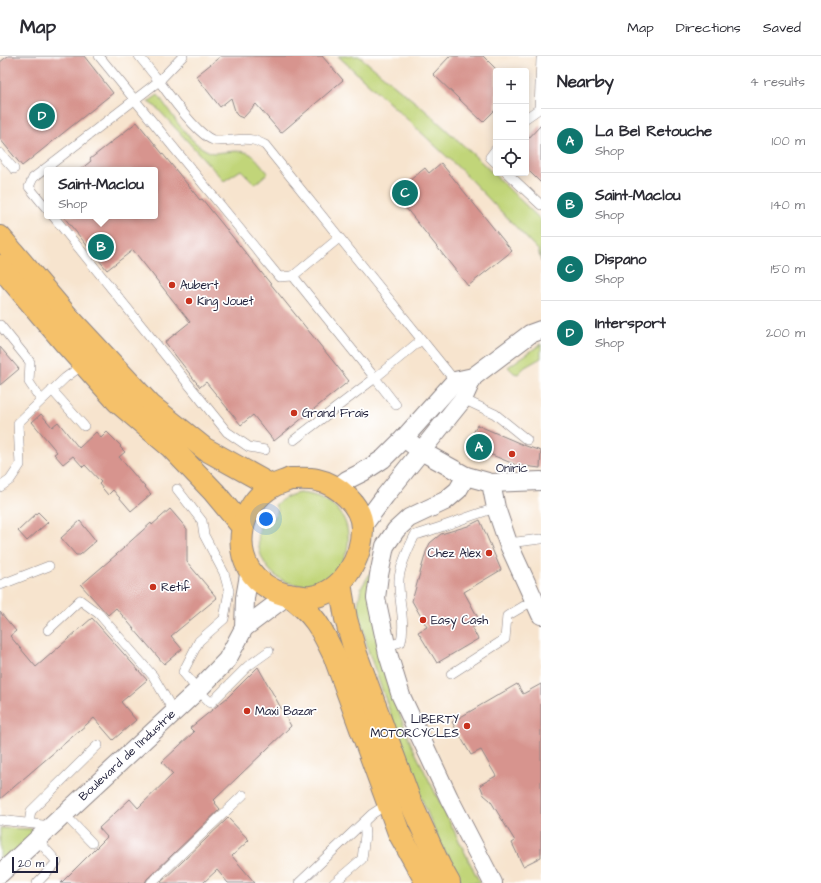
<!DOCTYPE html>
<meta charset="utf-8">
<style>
body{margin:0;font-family:"Architects Daughter",sans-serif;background:#f7f7f7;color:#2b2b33}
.controls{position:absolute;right:12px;top:12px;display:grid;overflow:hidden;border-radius:4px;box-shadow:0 2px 10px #0003}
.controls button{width:36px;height:36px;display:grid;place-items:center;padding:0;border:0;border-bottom:1px solid #e1e1e2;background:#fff;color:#2b2b33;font:20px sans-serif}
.scale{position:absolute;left:12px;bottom:10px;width:46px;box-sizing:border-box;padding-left:4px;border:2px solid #22223b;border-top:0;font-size:11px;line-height:14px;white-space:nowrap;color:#22223b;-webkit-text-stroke:3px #fff;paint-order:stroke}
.you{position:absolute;left:266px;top:463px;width:14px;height:14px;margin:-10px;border:3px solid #fff;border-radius:50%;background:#1a73e8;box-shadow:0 0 0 6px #1a73e833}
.badge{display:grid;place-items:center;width:26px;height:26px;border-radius:50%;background:#0f766e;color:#fff;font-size:13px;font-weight:700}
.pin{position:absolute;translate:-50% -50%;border:2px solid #fff;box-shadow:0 1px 4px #0006}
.popup{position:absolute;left:44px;top:111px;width:114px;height:52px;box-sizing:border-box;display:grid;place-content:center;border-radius:4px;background:#fff;filter:drop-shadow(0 1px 3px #0005);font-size:13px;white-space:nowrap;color:#7c7c81}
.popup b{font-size:15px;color:#2b2b33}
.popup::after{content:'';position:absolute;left:50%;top:100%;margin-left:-8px;border:8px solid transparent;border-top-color:#fff}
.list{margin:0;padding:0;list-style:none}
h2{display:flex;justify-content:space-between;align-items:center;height:52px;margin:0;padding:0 16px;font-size:17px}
h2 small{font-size:13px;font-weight:400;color:#7c7c81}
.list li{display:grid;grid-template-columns:26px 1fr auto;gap:12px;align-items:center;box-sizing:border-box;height:64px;padding:0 16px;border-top:1px solid #e1e1e2}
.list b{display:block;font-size:15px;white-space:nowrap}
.list p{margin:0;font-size:13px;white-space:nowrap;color:#7c7c81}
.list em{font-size:13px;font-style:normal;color:#7c7c81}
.icon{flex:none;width:22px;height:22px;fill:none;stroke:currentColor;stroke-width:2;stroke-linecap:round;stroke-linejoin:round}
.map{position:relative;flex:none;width:541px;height:827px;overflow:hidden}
header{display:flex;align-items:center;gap:24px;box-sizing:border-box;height:56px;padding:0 20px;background:#fff;border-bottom:1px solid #e1e1e2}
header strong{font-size:19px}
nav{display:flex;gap:22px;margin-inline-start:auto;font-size:14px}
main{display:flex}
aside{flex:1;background:#fff}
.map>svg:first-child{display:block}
.green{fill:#c1d579;stroke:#727c5a}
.building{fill:#d7948e}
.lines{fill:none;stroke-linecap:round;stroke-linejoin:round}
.service-casing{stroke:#8c8384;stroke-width:10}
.minor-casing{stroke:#8c8384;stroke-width:20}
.primary-casing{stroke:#8c8384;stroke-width:24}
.service{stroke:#fff;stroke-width:9}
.minor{stroke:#fff;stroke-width:18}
.primary{stroke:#f5c16b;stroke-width:22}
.poi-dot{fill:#c8321e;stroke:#fff;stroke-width:1.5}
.labels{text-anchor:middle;stroke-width:3.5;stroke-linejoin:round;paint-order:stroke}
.poi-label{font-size:12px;fill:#22223b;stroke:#fff;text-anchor:start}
.street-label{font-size:12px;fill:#22223b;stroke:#fff}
</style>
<header>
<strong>Map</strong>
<nav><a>Map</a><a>Directions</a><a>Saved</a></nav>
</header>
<main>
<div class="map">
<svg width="541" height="827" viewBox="0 0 541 827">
<rect width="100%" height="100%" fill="#fff"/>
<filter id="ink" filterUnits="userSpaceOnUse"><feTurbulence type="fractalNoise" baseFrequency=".025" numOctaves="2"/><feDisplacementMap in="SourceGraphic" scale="8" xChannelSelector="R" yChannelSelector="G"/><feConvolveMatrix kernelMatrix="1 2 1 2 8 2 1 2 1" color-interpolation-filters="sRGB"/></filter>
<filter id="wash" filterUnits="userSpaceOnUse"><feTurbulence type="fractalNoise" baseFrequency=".012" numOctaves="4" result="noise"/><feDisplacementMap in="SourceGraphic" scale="16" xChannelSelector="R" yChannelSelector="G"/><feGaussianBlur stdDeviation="0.9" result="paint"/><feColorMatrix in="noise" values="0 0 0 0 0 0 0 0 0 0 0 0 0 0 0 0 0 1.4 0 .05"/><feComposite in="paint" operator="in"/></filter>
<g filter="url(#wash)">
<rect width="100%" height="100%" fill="#f7e4ce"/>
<!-- green -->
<g class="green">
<path d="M 338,0 L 359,0 L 426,55 L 475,100 L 541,164 L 541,206 L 538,194 L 463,116 L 408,64 Z"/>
<path d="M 158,39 C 172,58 188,87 210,96 C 214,98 221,96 225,96 C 252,93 252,98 268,117 L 255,128 L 241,114 L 224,125 L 156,51 L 148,46 Z"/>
<path d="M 541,288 L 541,302 L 525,311 L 518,318 L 514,317 L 508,311 Z"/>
<path d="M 299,437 C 324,439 345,451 348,478 C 349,491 347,498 340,509 C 338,512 336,517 334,519 C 330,522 324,524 320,526 C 301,532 281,529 268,512 C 257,497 256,481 262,464 L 271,464 L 278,455 L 275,449 C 282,443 289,439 299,437 Z"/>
<path d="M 373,513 L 377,588 L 387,625 L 411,688 L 480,827 L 462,827 L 440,787 L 415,727 L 368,594 L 358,549 L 361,532 Z"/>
<path d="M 0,772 L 33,773 L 35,776 L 0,807 Z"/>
</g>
<g id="blocks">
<!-- building -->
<g class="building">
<path d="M 8,0 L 84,0 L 113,37 L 22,110 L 0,83 L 0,6 Z"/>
<path d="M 221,0 L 322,0 L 343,24 L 281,77 L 256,48 L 243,62 L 238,60 L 236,58 L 231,42 L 220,51 L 196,20 Z"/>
<path d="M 450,0 L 483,0 L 496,13 L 496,53 L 483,66 L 433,18 Z"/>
<path d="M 137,66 L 200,144 L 202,143 L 278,237 L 349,325 L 274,385 L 253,359 L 241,369 L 206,326 L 200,331 L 165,286 L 190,266 L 133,194 L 107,214 L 63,160 L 155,160 L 155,114 L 80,114 L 91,105 L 90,103 Z"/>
<path d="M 541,69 L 541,127 L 526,112 L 526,85 Z"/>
<path d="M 441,107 L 512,195 L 468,230 L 394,137 L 425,112 L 429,117 Z"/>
<path d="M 0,291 L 19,313 L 0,329 Z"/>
<path d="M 41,358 L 52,371 L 58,366 L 79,392 L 96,376 L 101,382 L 107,376 L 121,390 L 120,391 L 125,396 L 119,401 L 151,438 L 131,455 L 113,434 L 108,439 L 99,428 L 101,426 L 85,409 L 83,411 L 73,400 L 63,408 L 54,398 L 57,396 L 32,366 Z"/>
<path d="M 477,369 L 526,390 L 541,395 L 540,412 L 516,409 L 468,389 Z"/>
<path d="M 170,453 L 187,473 L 187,506 L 217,542 L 171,580 L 182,593 L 164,608 L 116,552 L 108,559 L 81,529 L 124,492 L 123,492 L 151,467 L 152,469 Z"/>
<path d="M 38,456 L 48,466 L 27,485 L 18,475 Z"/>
<path d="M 480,464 L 501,514 L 464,536 L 481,567 L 472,572 L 478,583 L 437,607 L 418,576 L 427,571 L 412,545 L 426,496 L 430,487 L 441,478 L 468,470 Z"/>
<path d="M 80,465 L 96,485 L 80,499 L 76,499 L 61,482 Z"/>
<path d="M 0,556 L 16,575 L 10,580 L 36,611 L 92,562 L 147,624 L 121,646 L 136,664 L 113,684 L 94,662 L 0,743 Z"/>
<path d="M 258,611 L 291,670 L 214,744 L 216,746 L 215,747 L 220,753 L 147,823 L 145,827 L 61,827 L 107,781 L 99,772 L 130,743 L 138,752 L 173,718 L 162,706 L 194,676 L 190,672 L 228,641 Z"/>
<path d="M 517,628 L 523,638 L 541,628 L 541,801 L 523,810 L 512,787 L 515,785 L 490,744 L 484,739 L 480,729 L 496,720 L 481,694 L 471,699 L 452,666 Z"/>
<path d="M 228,762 L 249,784 L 232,800 L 255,827 L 228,827 L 217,814 L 203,827 L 160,827 Z"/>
</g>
</g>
</g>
<g filter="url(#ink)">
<use href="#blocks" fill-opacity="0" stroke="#8c8384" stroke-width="1"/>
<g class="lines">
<!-- service casing -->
<g class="service-casing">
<g id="service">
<path d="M 99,0 L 279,221 L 293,220"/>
<path d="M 183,0 L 159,25 C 169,39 198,79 213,84 C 226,87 240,81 253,84 C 257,85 261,87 265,89 L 455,325"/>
<path d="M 526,62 L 539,53 L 541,3"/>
<path d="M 496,93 L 490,101 L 496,107"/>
<path d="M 0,97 L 14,113"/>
<path d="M 507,117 L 541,149"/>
<path d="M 47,153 L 29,131 L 33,122 L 159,25 L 139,0"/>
<path d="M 53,160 L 227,376 L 249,391 L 265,394"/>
<path d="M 0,269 L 30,306 L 29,326 L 41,344"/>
<path d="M 52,334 L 84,370"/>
<path d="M 463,343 L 495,358 L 527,384"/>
<path d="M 396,349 L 375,322 L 421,284"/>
<path d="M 294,384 L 375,322 L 293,220 L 339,182"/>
<path d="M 0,431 L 10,424 L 20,409 L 18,367 L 65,322 L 84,308"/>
<path d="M 177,433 L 202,465 L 204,479 L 224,517 L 229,535 L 224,563 L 199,585 L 183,616 L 198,634 L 211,647 L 248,610 L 269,595"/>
<path d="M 508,487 L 541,483"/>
<path d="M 0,529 L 49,510"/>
<path d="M 48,574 L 80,544 L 99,558 L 153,620 L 174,656"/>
<path d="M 387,590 L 401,586 C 406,565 398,544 399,523 C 400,511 409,491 415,479 C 442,472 468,460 496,452"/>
<path d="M 451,618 L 505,583 L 507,560 L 534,544"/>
<path d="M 64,758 L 92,787"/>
<path d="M 0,764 L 51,770"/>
<path d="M 29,767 L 31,755 L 98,689"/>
<path d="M 37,783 L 57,806 L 37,827"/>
<path d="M 151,827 L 243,739"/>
<path d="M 299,827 L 372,758 L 389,747"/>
<path d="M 334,827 L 362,803 L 365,779 L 364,766"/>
</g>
</g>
<!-- minor casing -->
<g class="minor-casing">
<g id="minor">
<path d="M 404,382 L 421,395 L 466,420 L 491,427 L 496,452 L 508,487 L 541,559"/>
<path d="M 466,420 L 458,434 L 445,445 L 409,462 L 396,474 L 385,490 L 379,519 L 376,542 L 388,598 L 401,640 L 449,742 L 493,827"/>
<path d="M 491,427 L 541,425"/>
<path d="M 336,433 L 347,424 L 363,416 L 383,403 L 404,382 L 455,325 L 473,321 L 530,278 L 541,274"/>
<path d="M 362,471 L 385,440 L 463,343 L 473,321"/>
<path d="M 244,572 L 245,542 L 250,513"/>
<path d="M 0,818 L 198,634 L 227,604 L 244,572 L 288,539"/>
</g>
</g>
<!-- primary casing -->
<g class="primary-casing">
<g id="primary">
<path d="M 0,181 L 68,261 L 150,349 L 205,393 L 272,430"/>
<path d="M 0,210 L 65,287 L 117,345 L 170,390 L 214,436 L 242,470"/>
<path d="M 290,423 C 298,423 308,422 317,424 C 337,428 362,449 362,472 C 362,502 343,537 311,541 C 306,542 300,540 295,540 C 281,539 268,533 257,523 C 230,497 240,448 273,430 C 278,427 284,426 290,423 Z"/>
<path d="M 340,527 L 346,563 L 356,598 L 410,745 L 440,811 L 449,827"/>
<path d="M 288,539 C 315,559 320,570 334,599 L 399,777 L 427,827"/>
</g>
</g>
<!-- service -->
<use href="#service" class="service"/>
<!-- minor -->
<use href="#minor" class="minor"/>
<!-- primary -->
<use href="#primary" class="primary"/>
</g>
</g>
<!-- markers -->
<g class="poi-dot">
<circle cx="172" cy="229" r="4"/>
<circle cx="189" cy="245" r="4"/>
<circle cx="294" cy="357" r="4"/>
<circle cx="512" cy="398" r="4"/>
<circle cx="489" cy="497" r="4"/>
<circle cx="153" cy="531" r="4"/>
<circle cx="423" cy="564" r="4"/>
<circle cx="247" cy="655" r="4"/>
<circle cx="467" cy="670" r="4"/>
</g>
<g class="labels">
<!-- poi labels -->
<g class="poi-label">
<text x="180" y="233">Aubert</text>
<text x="197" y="249">King Jouet</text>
<text x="302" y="361">Grand Frais</text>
<text x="512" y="416" text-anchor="middle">Oniric</text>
<text x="481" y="501" text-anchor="end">Chez Alex</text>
<text x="161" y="535">Retif</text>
<text x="431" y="568">Easy Cash</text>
<text x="255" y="659">Maxi Bazar</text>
<text x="459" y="667" text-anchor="end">LIBERTY<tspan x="459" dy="14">MOTORCYCLES</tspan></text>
</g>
<!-- street labels -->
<g class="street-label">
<text transform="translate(127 699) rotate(-43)" y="4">Boulevard de l'Industrie</text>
</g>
</g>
</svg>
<div class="controls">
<button>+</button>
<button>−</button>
<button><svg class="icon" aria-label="locate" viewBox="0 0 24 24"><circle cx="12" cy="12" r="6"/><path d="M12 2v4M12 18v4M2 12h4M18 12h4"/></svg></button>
</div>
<div class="scale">20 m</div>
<div class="you"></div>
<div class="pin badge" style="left:479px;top:391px">A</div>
<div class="pin badge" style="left:101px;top:191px">B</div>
<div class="popup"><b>Saint-Maclou</b>Shop</div>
<div class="pin badge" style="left:405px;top:137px">C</div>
<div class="pin badge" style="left:42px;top:60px">D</div>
</div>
<aside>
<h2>Nearby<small>4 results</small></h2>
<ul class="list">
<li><span class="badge">A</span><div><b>La Bel Retouche</b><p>Shop</p></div><em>100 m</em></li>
<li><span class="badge">B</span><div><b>Saint-Maclou</b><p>Shop</p></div><em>140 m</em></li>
<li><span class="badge">C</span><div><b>Dispano</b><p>Shop</p></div><em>150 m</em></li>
<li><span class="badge">D</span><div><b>Intersport</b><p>Shop</p></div><em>200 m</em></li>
</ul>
</aside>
</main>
